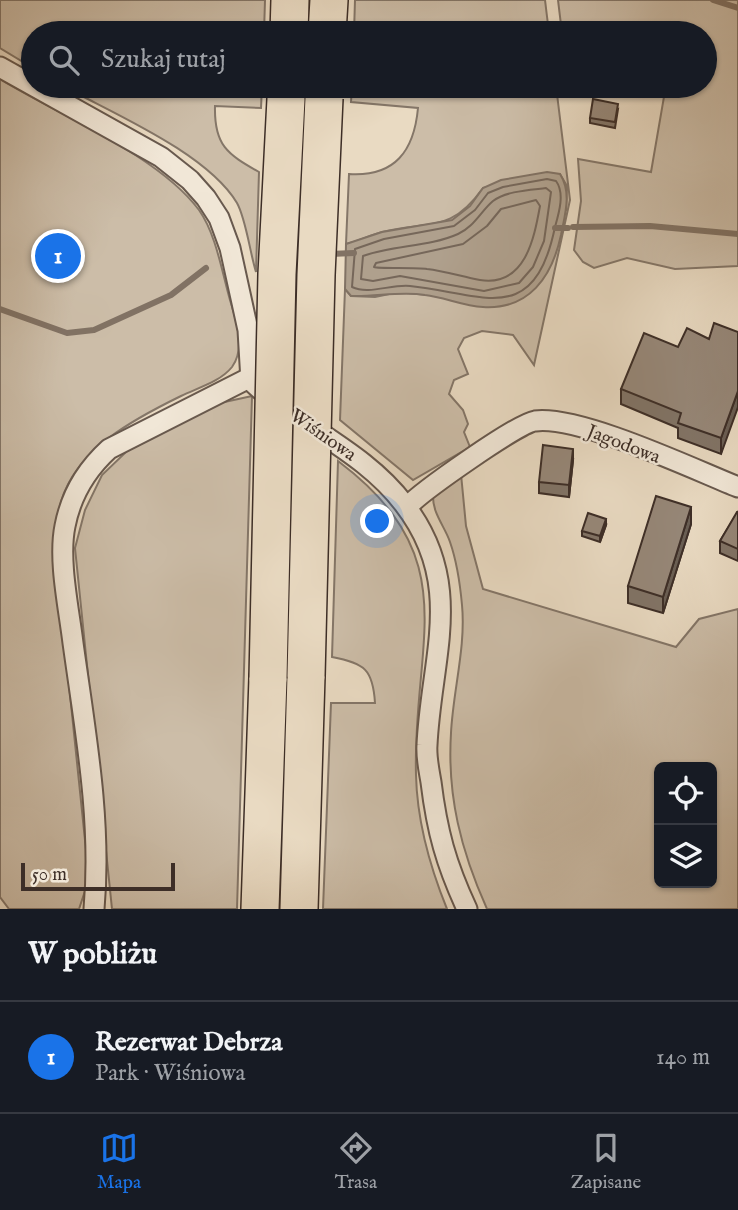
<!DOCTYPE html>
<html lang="pl">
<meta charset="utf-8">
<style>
body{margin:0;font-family:"IM FELL English",serif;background:#20242c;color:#f1f3f6}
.controls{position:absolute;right:21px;bottom:21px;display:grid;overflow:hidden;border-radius:10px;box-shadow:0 2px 5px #0004}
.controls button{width:63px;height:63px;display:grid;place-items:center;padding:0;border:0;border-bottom:2px solid #363941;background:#171b24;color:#f1f3f6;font:35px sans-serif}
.scale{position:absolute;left:21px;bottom:18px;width:154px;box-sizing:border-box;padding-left:7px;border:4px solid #3d2e27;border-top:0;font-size:19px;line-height:24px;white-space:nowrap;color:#3d2e27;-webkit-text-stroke:5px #f1e7d7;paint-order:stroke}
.you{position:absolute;left:378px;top:522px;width:24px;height:24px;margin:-18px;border:5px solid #fff;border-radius:50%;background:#1a73e8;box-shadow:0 0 0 10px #1a73e833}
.badge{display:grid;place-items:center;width:46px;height:46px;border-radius:50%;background:#1a73e8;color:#fff;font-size:23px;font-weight:700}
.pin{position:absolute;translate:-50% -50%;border:4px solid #fff;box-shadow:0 2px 7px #0006}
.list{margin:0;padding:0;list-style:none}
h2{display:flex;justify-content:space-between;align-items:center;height:91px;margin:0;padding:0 28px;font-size:30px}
h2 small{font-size:23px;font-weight:400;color:#9ea1a6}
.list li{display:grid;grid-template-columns:46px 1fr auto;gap:21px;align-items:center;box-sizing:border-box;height:112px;padding:0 28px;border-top:2px solid #363941}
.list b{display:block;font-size:26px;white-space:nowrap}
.list p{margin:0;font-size:23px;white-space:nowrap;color:#9ea1a6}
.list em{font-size:23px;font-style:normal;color:#9ea1a6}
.icon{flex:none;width:38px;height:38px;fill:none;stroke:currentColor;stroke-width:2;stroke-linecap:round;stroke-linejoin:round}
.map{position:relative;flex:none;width:738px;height:909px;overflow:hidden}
.search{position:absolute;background:#171b24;box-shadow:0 2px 5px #0004;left:21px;right:21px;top:21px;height:77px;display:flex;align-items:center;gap:18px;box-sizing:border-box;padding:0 24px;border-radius:38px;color:#9ea1a6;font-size:26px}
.sheet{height:203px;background:#171b24}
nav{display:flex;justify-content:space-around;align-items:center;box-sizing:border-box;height:98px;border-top:2px solid #363941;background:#171b24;font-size:19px;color:#9ea1a6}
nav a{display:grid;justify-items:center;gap:4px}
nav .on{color:#1a73e8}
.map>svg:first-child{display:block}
.green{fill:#ccbda8;stroke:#847668;stroke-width:2;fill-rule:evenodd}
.water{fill:#afa08d;stroke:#817264;stroke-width:2}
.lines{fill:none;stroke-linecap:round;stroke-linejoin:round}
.shore{stroke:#76675a;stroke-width:2}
.stream{stroke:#817264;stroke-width:6}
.street-casing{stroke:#68594e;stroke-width:23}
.highway-casing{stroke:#3d2e27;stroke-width:40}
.street{stroke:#f1e7d7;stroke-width:19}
.highway{stroke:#e9dac2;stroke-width:37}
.highway-bridge-casing{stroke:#3d2e27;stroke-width:40;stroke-linecap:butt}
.highway-bridge{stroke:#e9dac2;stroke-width:37}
.wall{fill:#817467;stroke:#3d2e27;stroke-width:2}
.shaded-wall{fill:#695e54;stroke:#3d2e27;stroke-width:2}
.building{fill:#968778;stroke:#3d2e27;stroke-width:2}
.labels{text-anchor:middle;stroke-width:5;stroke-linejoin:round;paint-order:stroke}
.street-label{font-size:19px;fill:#3d2e27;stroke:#f1e7d7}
</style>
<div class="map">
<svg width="738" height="909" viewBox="0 0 738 909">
<rect width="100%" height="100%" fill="#e9dac2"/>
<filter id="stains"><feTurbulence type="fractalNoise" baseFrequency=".00286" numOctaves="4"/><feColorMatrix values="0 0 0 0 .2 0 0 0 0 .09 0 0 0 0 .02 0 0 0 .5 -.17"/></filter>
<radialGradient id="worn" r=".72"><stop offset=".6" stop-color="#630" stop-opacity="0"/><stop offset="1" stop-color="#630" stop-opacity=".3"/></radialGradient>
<!-- green -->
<g class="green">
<path d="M 0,0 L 265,0 L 264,33 L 33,33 L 33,68 L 0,48 Z"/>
<path d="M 355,0 L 545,0 L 549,33 L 354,33 Z"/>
<path d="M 558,0 L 738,0 L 738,266 L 675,269 L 627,258 L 594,268 L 583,262 L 574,250 L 581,201 L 578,159 L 651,172 L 665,91 L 646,86 L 705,86 L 705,33 L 562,33 Z"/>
<path d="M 0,79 C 59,115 158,155 199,210 C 216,234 222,272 230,300 C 236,320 246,348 232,367 C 220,382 197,388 181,396 C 136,418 76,449 61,502 C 58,514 57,527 54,539 L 89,879 L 79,909 L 9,909 L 0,897 Z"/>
<path d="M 63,86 L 262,86 L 261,108 L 215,106 C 214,145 227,154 259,172 L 256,272 C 250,253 246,219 237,203 C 207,153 114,114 63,86 Z"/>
<path d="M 352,86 L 556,86 L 570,200 L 534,365 L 513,335 L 482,331 L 464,338 L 458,349 L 468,374 L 454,380 L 449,394 L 463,410 L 468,424 L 464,432 L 470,447 L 413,480 L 340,420 L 345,289 L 351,296 L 375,297 L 399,292 L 427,295 L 566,210 L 567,186 L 560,174 L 483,188 C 450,234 430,220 382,232 C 370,235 359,241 346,244 L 349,174 C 395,177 414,151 418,108 L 351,102 Z"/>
<path d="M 252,396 L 237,909 L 112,909 L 75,548 L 85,510 L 102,475 L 127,451 L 220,403 Z"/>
<path d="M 338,461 C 468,559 412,641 416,775 C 417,821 430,867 447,909 L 323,909 L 331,703 L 375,703 C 373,670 365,663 332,657 Z"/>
<path d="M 461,474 L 466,526 L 483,589 L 676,647 L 699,619 L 738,609 L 738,909 L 487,909 C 461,851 447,796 451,733 C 453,691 466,647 462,605 C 460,583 457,562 450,542 C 445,527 433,514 433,497 ZM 659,767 L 712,767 L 712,883 L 659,883 Z"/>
</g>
<!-- water -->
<path class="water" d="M 547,172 L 560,174 C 572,193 565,214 561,235 C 552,277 529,310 483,307 C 463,306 444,297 425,295 C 400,291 376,297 351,296 L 345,289 L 346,244 L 382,232 L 452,220 L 470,206 L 483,188 L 501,180 Z"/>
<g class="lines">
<!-- shore -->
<g class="shore">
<path d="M 547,179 L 556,181 C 565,193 559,213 555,227 C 534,328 484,294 410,286 C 391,284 369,295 352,287 L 355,249 L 384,239 L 454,226 L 475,210 L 488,193 L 503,187 Z"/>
<path d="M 546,188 L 551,192 L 544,241 L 533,267 L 519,283 L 484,291 L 400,276 L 373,281 L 361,279 L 363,256 C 394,245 429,247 458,234 C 474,227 481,211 493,201 C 506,191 530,190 546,188 Z"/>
<path d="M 536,200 L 540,206 C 534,239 525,287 480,280 C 463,277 445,271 427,269 C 416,267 379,269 374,267 L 376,263 L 463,244 L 487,226 L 501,209 Z"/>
</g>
<!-- stream -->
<g class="stream">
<path d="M 713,0 L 738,8"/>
<path d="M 573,227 L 650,226 L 738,234"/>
<path d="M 555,228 L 568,228"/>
<path d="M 330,254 L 354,253"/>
<path d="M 0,309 L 67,333 L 94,330 L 171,295 L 206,268"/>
</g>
<!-- street casing -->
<g class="street-casing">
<g id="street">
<path d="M 0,67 L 161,157 L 190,180 L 206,198 L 219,218 L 230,248 L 248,330 L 251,381 C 299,427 363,450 404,504 C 466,584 431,657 427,745 C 426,757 429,770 431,782 C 437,831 446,864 467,909"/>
<path d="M 407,507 C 422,491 517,424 535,421 C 579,415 693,469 738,487"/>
<path d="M 94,909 C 102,821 85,730 73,643 C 69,609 58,560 65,526 C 71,495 86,470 109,449 L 249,378"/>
</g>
</g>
<!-- highway casing -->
<g class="highway-casing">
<g id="highway">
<path d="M 289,33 L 290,0"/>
<path d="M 327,33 L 329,0"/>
<path d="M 260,909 L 268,678"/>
<path d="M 299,909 L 306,676"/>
</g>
</g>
<!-- street -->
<use href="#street" class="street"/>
<!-- highway -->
<use href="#highway" class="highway"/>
<!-- highway-bridge casing -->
<g class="highway-bridge-casing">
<g id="highway-bridge">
<path d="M 306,676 L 316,275 L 324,98"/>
<path d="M 268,678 L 277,274 L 286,99"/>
</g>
</g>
<!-- highway-bridge -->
<use href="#highway-bridge" class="highway-bridge"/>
</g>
<!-- wall -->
<g class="wall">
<path d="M 618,109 L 615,128 L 590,123 L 590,118 Z"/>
<path d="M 738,332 L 721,454 L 678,438 L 678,428 L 621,404 L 621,389 L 709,339 Z"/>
<path d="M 573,460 L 569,497 L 539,493 L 539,482 Z"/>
<path d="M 738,512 L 738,561 L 720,553 L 720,541 Z"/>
<path d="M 691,524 L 663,613 L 628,603 L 628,586 Z"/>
<path d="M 606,525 L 600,542 L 582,536 L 582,531 Z"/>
</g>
<!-- shaded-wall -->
<g class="shaded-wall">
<path d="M 738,391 L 738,407 L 721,454 L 721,438 Z"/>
<path d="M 573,449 L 573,460 L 569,497 L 569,485 Z"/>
<path d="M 691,507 L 691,524 L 663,613 L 663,597 Z"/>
<path d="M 606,519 L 606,525 L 600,542 L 600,536 Z"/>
</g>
<!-- building -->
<g class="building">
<path d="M 593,99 L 618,104 L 615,122 L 590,118 Z"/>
<path d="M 714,323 L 738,332 L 738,391 L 721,438 L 678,423 L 681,413 L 621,389 L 644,333 L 678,347 L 687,328 L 709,339 Z"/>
<path d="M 543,445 L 573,449 L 569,485 L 539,482 Z"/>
<path d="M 656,496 L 691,507 L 663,597 L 628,586 Z"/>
<path d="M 737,512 L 738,512 L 738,549 L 720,541 Z"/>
<path d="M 588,513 L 606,519 L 600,536 L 582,531 Z"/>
</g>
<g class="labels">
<!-- street labels -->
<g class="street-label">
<text transform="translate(324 434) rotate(35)" y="7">Wiśniowa</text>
<text transform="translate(624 443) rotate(21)" y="7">Jagodowa</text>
</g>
</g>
<rect width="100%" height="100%" filter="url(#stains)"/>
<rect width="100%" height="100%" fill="url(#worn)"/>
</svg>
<div class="controls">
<button><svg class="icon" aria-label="locate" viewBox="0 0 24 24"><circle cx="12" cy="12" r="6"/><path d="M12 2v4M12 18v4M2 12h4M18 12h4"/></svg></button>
<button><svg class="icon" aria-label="layers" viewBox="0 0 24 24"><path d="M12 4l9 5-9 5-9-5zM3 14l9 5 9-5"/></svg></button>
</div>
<div class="scale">50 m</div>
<div class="you"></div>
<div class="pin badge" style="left:58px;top:256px">1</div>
<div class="search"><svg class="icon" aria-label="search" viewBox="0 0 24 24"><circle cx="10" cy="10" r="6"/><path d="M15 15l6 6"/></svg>Szukaj tutaj</div>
</div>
<section class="sheet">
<h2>W pobliżu<small></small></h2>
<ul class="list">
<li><span class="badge">1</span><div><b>Rezerwat Debrza</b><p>Park · Wiśniowa</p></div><em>140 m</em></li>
</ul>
</section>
<nav>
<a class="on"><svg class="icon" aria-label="map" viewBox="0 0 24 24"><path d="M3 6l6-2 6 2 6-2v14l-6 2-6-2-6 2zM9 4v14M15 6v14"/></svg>Mapa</a>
<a><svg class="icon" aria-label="directions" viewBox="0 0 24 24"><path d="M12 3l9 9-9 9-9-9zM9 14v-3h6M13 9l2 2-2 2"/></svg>Trasa</a>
<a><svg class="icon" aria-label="saved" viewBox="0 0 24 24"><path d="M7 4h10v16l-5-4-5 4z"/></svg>Zapisane</a>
</nav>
